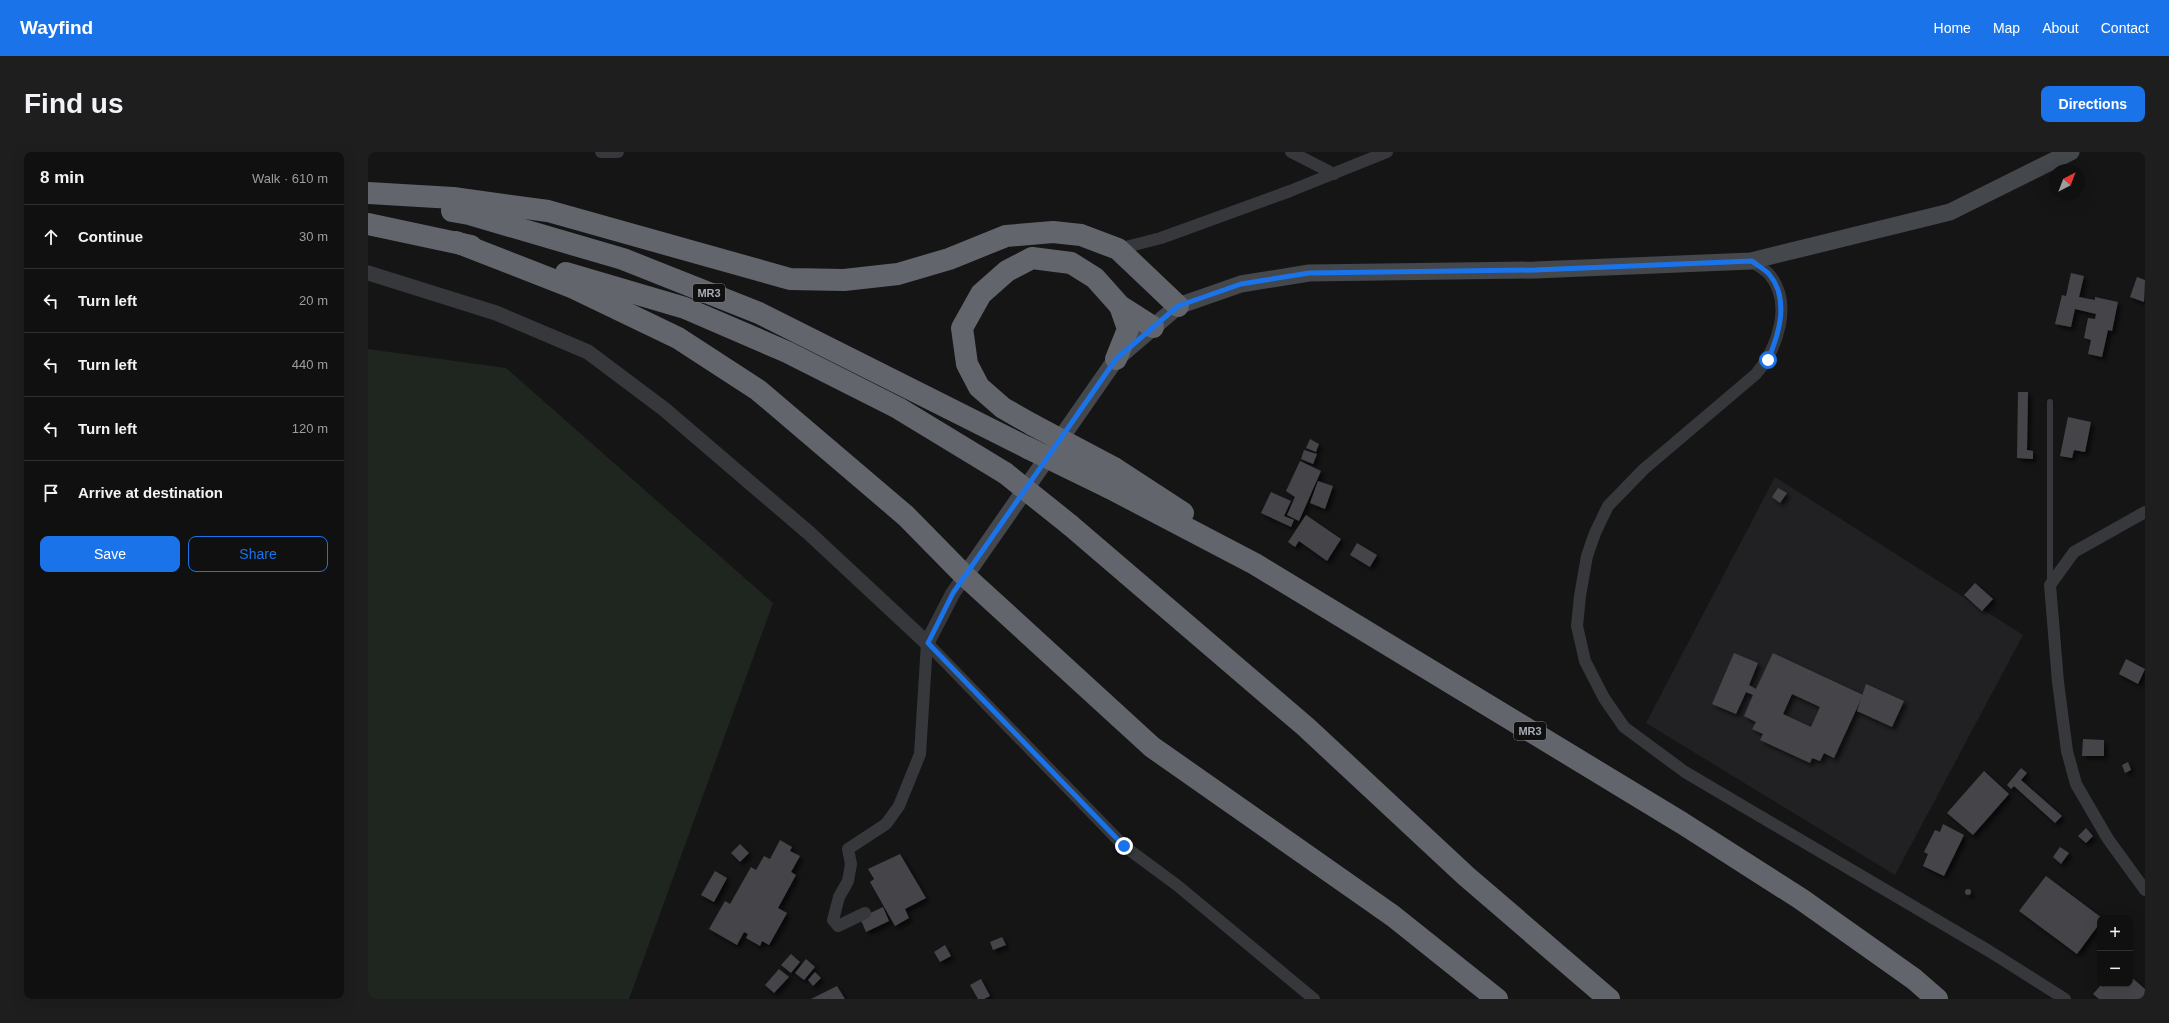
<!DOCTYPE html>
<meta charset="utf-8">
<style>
body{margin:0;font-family:Arial,sans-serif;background:#1e1e1e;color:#f1f3f6}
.controls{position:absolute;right:12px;bottom:12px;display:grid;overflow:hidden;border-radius:8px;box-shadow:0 4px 16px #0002}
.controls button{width:36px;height:36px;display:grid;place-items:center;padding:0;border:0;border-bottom:1px solid #303030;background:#101010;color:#f1f3f6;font:20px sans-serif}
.compass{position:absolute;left:1681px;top:12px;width:36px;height:36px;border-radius:50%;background:#101010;box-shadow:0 4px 16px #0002;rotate:42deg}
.stop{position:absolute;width:12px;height:12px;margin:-9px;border:3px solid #1a73e8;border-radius:50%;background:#fff}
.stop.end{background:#1a73e8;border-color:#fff;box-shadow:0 1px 4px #0008}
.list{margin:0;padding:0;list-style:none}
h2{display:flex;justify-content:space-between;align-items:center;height:52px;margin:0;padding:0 16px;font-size:17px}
h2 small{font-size:13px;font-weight:400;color:#9c9d9f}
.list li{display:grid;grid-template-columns:26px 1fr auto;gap:12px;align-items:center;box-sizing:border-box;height:64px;padding:0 16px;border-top:1px solid #303030}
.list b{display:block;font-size:15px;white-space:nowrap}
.list em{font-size:13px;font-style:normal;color:#9c9d9f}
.actions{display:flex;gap:8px;padding:12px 16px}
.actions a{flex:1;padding:9px 0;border:1px solid #1a73e8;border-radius:8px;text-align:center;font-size:14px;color:#1a73e8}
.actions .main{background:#1a73e8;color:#fff}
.icon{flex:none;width:22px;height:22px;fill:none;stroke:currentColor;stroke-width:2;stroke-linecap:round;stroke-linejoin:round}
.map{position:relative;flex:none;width:1777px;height:847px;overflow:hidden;border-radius:8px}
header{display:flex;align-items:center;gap:24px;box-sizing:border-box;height:56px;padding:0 20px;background:#1a73e8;color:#fff}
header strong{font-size:19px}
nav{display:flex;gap:22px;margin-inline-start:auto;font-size:14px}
.intro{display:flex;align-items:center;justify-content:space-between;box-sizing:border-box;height:96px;padding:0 24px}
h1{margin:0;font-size:28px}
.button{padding:10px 18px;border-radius:8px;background:#1a73e8;color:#fff;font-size:14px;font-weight:700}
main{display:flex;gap:24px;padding:0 24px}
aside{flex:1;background:#101010;border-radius:8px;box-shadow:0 4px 16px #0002}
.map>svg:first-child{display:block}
.built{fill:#212123}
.green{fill:#1f261f}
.building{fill:#444549;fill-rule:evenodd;filter:url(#shadow)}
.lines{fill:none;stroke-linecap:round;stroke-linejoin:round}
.service{stroke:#36383b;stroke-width:6}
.minor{stroke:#36383b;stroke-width:12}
.tertiary{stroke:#36383b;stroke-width:15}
.secondary{stroke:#44474b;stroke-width:17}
.motorway{stroke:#62666c;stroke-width:22}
.motorway-bridge{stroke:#62666c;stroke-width:22}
.route{stroke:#1a73e8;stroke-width:5}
.labels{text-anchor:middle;stroke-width:3;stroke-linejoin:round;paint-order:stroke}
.shield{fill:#101011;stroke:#7a7f84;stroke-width:1}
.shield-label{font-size:11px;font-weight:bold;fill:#a7aeb6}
</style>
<header>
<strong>Wayfind</strong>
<nav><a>Home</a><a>Map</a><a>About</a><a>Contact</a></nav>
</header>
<div class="intro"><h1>Find us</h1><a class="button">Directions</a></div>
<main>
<aside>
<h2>8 min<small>Walk · 610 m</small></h2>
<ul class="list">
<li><svg class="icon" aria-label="ahead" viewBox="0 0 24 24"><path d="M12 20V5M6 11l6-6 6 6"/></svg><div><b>Continue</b></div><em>30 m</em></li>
<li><svg class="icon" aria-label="left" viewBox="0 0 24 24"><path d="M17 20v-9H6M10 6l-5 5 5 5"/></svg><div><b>Turn left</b></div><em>20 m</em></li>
<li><svg class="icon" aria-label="left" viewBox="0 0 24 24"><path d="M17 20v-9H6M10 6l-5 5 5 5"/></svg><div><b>Turn left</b></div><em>440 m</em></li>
<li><svg class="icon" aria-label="left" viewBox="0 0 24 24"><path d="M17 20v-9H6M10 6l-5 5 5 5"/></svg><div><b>Turn left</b></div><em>120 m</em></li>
<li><svg class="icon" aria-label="arrive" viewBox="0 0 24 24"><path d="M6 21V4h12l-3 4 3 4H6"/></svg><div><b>Arrive at destination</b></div></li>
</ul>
<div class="actions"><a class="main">Save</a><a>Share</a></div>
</aside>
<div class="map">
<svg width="1777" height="847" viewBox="0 0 1777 847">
<defs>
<filter id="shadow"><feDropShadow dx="3.5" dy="3.5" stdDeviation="2" flood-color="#0009"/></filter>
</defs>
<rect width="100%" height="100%" fill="#151516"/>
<!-- built -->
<path class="built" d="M 1407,325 L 1655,483 L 1527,723 L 1278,571 Z"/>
<!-- green -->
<path class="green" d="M 0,197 L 138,216 L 405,451 L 261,847 L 0,847 Z"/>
<!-- building -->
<g class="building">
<path d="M 1703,121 L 1716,124 L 1711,145 L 1727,148 L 1727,145 L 1750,150 L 1744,179 L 1740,178 L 1734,205 L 1720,202 L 1723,188 L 1716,186 L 1720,166 L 1727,167 L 1728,162 L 1707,157 L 1703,175 L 1687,172 L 1694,143 L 1698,144 Z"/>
<path d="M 1769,125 L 1777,128 L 1776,150 L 1762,145 Z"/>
<path d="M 1650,240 L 1660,240 L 1659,298 L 1665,299 L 1665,307 L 1649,306 Z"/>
<path d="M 1700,265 L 1723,270 L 1717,300 L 1706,298 L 1704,306 L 1692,304 Z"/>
<path d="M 942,287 L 951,292 L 948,300 L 938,296 Z"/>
<path d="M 936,298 L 949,302 L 945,312 L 933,307 Z"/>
<path d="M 932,309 L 953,319 L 931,369 L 919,363 L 927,345 L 918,339 Z"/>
<path d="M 950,329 L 965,334 L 957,357 L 942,351 Z"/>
<path d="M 1410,336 L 1419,341 L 1412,351 L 1404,345 Z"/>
<path d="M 903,340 L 923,349 L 916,364 L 926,368 L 923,375 L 893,361 Z"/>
<path d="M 938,363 L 973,387 L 959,409 L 931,389 L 927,395 L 920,390 Z"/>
<path d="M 989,391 L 1009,403 L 1002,415 L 982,403 Z"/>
<path d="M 1607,431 L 1625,447 L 1614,459 L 1596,443 Z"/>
<path d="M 1366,501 L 1390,511 L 1381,533 L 1388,537 L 1405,501 L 1495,543 L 1466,606 L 1456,601 L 1452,609 L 1444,606 L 1442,611 L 1392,588 L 1395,582 L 1384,577 L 1388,570 L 1376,564 L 1385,543 L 1378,540 L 1368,562 L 1344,552 ZM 1424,542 L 1452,555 L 1443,575 L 1415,562 Z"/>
<path d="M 1758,507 L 1777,517 L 1770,532 L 1751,522 Z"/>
<path d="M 1498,532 L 1536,549 L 1524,575 L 1489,559 Z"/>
<path d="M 1715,587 L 1736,588 L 1736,604 L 1714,604 Z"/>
<path d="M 1760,610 L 1763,618 L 1757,621 L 1754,613 Z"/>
<path d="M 1653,616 L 1659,621 L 1653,628 L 1694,664 L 1687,671 L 1646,634 L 1643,637 L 1639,633 Z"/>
<path d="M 1616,619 L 1641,642 L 1605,683 L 1579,661 Z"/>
<path d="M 1575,672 L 1596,683 L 1576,724 L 1555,714 L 1560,702 L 1556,700 L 1567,678 L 1572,680 Z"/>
<path d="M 1718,676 L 1725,684 L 1718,691 L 1710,684 Z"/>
<path d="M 412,688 L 424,695 L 422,699 L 432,704 L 423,720 L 428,723 L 410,756 L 419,761 L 401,793 L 394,789 L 392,794 L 378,786 L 380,782 L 376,780 L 369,793 L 341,777 L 357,749 L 362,752 L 383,715 L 388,718 L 396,704 L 402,707 Z"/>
<path d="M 372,692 L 381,701 L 372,710 L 363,701 Z"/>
<path d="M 1692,695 L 1701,701 L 1693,712 L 1685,705 Z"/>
<path d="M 532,702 L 558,746 L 537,757 L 541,766 L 527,774 L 502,730 L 506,727 L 500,717 Z"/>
<path d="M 347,719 L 359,726 L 346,750 L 333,743 Z"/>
<path d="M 1678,724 L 1734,766 L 1732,771 L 1709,802 L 1651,759 Z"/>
<circle cx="1600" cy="740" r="3"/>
<path d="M 515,755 L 521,769 L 498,780 L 492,766 Z"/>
<path d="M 634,785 L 638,793 L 625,798 L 622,790 Z"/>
<path d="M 577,793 L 583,804 L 572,810 L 566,800 Z"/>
<path d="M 423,802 L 432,810 L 423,821 L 413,813 Z"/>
<path d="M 438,807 L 447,815 L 436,828 L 427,821 Z"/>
<path d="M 411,817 L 421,825 L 406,841 L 397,833 Z"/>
<path d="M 447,820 L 453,826 L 445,834 L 440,828 Z"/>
<path d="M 1762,824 L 1777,837 L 1776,847 L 1731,847 L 1725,842 L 1734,832 L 1762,832 Z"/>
<path d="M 613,827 L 622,844 L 616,847 L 610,847 L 602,833 Z"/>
<path d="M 469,834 L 477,847 L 443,847 Z"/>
</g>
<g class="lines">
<!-- service -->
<path class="service" d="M 1682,431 L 1682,250"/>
<!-- minor -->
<g class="minor">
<path d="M 233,0 L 250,0"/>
<path d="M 923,0 L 966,22"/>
<path d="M 750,97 L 793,86 L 922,39 L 1019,0"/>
<path d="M 1383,109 C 1389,113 1396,117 1401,122 C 1426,151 1409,197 1388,222 L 1276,317 L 1240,354 L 1227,381 L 1219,404 L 1212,444 L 1209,474 L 1217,509 L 1236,546 L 1256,575 L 1317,620 L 1621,799 L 1697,847"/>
<path d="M 1777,360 L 1706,400 L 1682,433 L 1690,530 L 1699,599 L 1708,632 L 1740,687 L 1777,738"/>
<path d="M 559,491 L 756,694 L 810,734 L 946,847"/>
<path d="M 497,761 L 470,774 L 465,768 L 471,745 L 480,729 L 483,712 L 480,697 L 518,672 L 531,654 L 552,602 L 559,491"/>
</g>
<!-- tertiary -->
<path class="tertiary" d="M 0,121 L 128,161 L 220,200 L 296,257 L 441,381 L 559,491 L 585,441 L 597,424"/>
<!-- secondary -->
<path class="secondary" d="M 597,424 L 748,207 L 810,154 L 873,132 L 941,121 L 1167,118 L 1383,109 L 1582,60 L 1703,0"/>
<!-- motorway -->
<g class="motorway">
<path d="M 0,41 L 85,46 L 180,59 L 422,127 L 476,128 L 530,122 L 581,107 L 638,84 L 685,80 L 713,83 L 750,97 L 810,154"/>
<path d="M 84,59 L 101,62 L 255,107 L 391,161 L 660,296"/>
<path d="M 0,72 L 103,94"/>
<path d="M 88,90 L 206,136 L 310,186 L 390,238 L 538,364 L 597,424 L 784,595 L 1025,764 L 1129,847"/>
<path d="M 198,121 L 317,156 L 419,200 L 530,256 L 637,321"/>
<path d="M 752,154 L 785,175"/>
<path d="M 665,273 L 635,256 L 611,235 L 599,212 L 594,176 L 613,142 L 639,119 L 664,106 L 703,111 L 727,126 L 752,154 L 760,177 L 748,207"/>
<path d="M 746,316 L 815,361"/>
<path d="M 740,335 L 887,412 L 1314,671 L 1433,747 L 1546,827 L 1569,847"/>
<path d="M 702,373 L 938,575 L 1098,724 L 1241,847"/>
</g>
<!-- motorway-bridge -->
<g class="motorway-bridge">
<path d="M 665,273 L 746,316"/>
<path d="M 660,296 L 740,335"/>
<path d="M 637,321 L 702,373"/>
</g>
</g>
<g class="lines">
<!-- route -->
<path class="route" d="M 756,694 L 560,491 L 585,441 L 748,207 L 810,154 L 873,132 L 941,121 L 1167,118 L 1384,109 C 1389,113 1396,117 1401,122 C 1422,147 1411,182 1400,208"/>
</g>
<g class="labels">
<!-- shield labels -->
<g class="shield">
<rect x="325" y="132" width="32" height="18" rx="3"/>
<rect x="1146" y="570" width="32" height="18" rx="3"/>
</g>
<g class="shield-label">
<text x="341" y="145">MR3</text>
<text x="1162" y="583">MR3</text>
</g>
</g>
</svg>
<div class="controls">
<button>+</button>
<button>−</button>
</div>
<svg class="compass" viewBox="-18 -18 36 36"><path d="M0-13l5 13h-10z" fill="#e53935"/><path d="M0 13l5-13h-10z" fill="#9c9d9f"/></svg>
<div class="stop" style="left:1400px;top:208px"></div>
<div class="stop end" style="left:756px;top:694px"></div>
</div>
</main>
